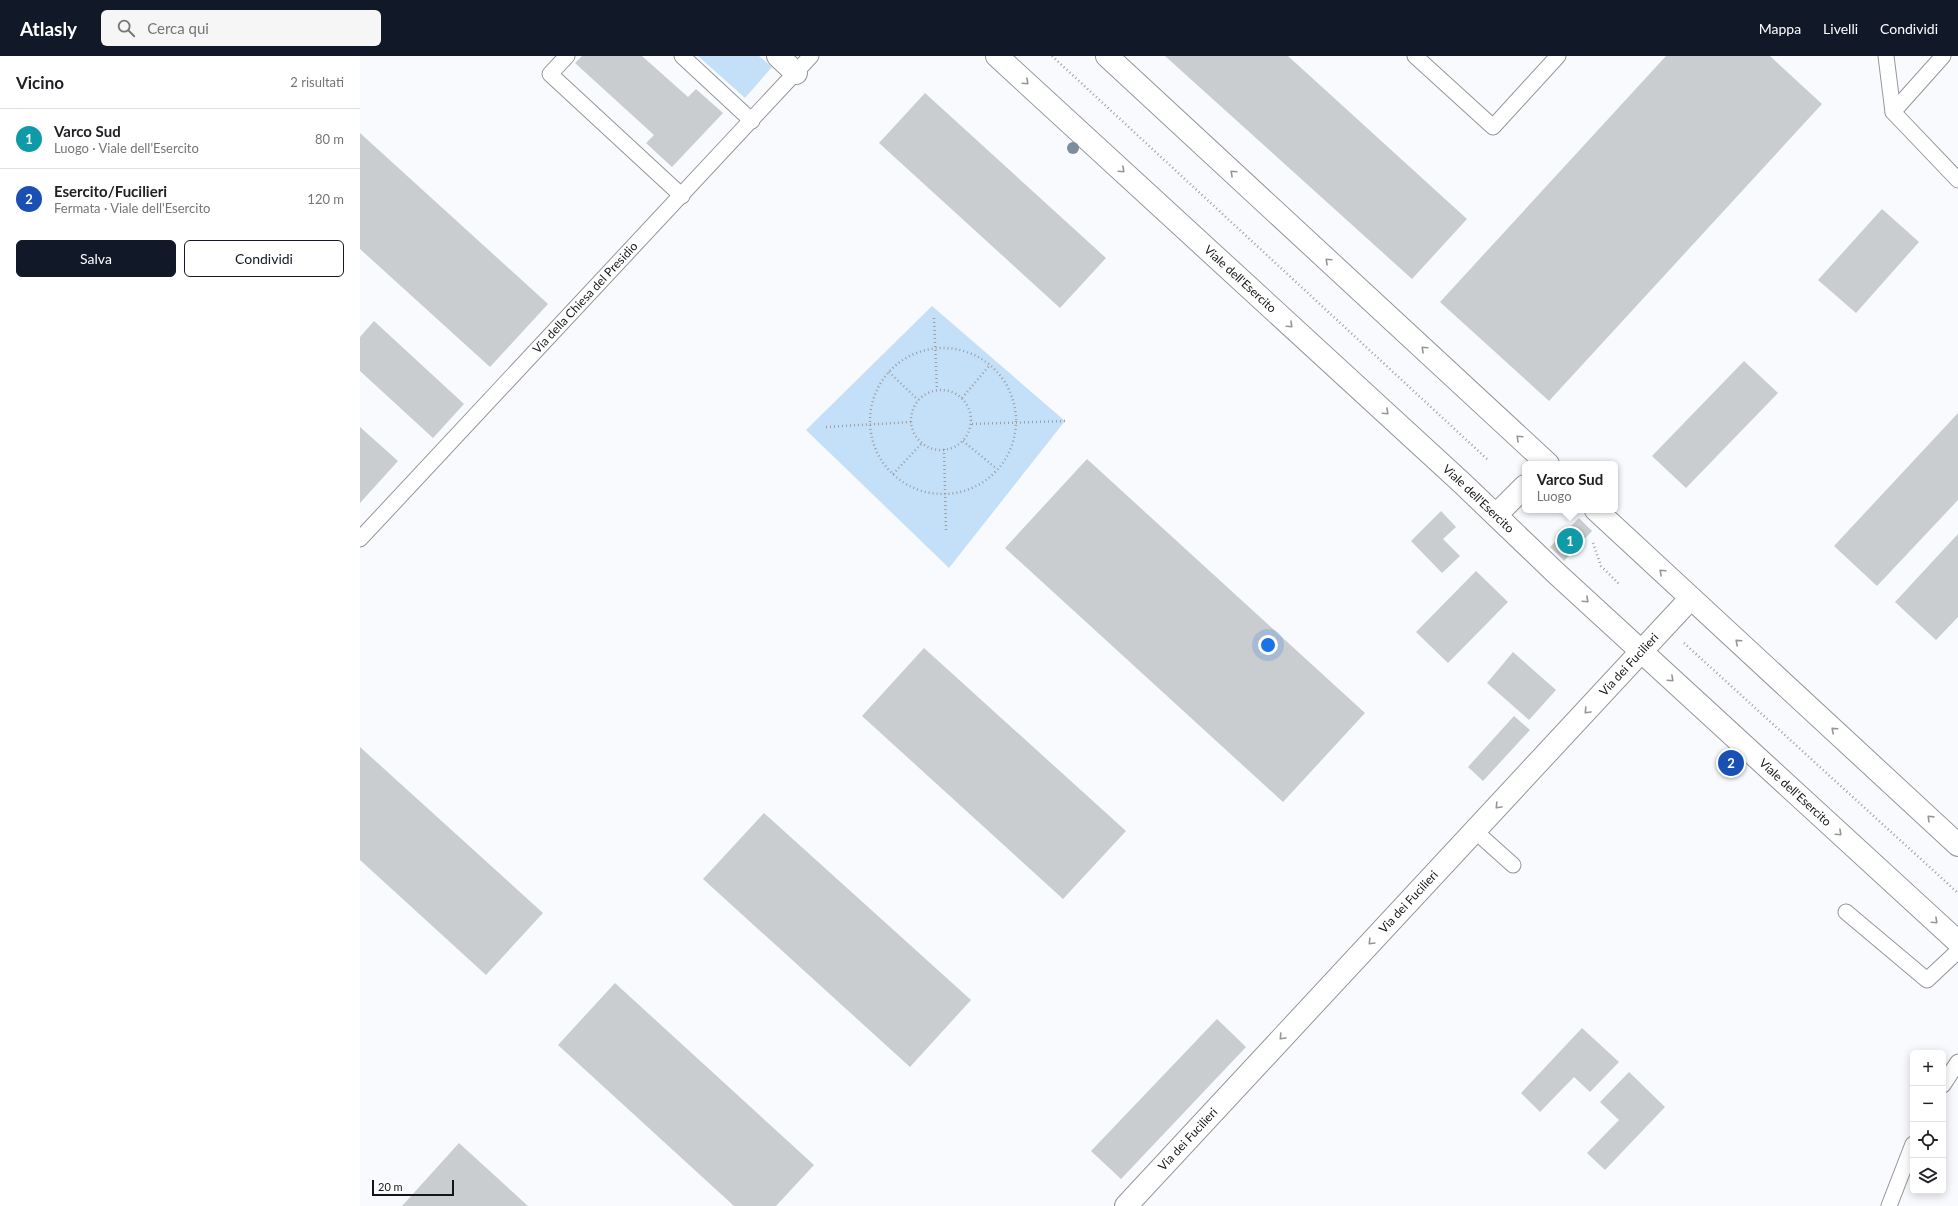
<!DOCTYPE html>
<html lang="it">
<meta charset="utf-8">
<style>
body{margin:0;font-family:Lato,sans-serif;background:#f6f6f6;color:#202124}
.controls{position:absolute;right:12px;bottom:12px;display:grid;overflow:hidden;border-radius:6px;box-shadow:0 2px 10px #0003}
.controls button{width:36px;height:36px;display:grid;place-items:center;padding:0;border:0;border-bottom:1px solid #e0e0e0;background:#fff;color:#202124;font:20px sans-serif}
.scale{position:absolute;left:12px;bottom:10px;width:82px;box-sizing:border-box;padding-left:4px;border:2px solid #141516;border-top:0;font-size:11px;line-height:14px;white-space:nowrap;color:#141516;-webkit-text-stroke:3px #fff;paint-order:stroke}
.you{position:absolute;left:908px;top:589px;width:14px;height:14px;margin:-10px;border:3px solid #fff;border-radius:50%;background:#1a73e8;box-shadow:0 0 0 6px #1a73e833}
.badge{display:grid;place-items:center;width:26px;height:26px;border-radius:50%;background:#111827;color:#fff;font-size:13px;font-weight:700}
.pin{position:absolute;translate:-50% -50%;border:2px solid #fff;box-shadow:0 1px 4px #0006}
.popup{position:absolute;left:1162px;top:405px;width:96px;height:52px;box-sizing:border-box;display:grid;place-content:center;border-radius:6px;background:#fff;filter:drop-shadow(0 1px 3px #0005);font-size:13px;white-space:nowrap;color:#757577}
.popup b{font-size:15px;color:#202124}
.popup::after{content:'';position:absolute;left:50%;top:100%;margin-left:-8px;border:8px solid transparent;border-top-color:#fff}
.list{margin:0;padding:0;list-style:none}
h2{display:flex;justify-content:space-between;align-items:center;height:52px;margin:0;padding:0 16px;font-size:17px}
h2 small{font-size:13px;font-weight:400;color:#757577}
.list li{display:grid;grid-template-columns:26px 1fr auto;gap:12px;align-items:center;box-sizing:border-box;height:60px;padding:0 16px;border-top:1px solid #e0e0e0}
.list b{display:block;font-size:15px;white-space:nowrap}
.list p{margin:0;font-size:13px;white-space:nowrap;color:#757577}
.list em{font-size:13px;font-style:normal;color:#757577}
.actions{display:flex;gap:8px;padding:12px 16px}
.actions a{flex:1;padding:9px 0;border:1px solid #111827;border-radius:6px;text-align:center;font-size:14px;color:#111827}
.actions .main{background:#111827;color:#fff}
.icon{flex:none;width:22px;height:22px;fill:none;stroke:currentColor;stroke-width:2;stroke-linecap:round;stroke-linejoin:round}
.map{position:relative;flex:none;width:1598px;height:1150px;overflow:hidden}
header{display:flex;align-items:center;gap:24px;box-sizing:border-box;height:56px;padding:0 20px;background:#111827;color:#fff}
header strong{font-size:19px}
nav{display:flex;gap:22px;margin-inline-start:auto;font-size:14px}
.search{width:280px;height:36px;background:#f6f6f6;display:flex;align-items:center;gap:10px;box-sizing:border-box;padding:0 14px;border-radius:6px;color:#757577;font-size:15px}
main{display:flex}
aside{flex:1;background:#fff}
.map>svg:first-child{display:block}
.green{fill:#c4e0f9}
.building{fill:#cacdcf}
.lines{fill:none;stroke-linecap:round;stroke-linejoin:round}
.service-casing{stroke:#949799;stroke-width:17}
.minor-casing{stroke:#949799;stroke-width:24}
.path{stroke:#9d9ea0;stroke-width:2.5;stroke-dasharray:1 3;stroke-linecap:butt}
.service{stroke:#fff;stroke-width:15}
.minor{stroke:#fff;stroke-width:22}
.tree{fill:#7c8e9e}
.oneway{stroke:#959696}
.labels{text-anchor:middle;stroke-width:4;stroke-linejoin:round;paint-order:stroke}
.street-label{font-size:12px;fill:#141516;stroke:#fff}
</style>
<header>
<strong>Atlasly</strong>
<div class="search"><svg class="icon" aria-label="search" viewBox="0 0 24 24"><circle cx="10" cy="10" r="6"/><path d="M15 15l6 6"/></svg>Cerca qui</div>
<nav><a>Mappa</a><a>Livelli</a><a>Condividi</a></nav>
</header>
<main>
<aside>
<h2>Vicino<small>2 risultati</small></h2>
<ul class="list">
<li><span class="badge" style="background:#0f9aa8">1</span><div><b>Varco Sud</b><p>Luogo · Viale dell'Esercito</p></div><em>80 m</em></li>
<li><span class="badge" style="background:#1a4fb4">2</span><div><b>Esercito/Fucilieri</b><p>Fermata · Viale dell'Esercito</p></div><em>120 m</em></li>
</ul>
<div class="actions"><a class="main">Salva</a><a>Condividi</a></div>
</aside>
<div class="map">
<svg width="1598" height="1150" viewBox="0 0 1598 1150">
<rect width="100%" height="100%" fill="#f8fafd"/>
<!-- green -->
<g class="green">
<path d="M 338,0 L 399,0 L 412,11 L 385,42 Z"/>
<path d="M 572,250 L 705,365 L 589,512 L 446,374 Z"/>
</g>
<!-- building -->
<g class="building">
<path d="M 222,0 L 282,0 L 328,41 L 336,33 L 363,57 L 312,111 L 286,87 L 294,79 L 215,7 Z"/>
<path d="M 805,0 L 928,0 L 1107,163 L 1052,223 Z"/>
<path d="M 1306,0 L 1410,0 L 1462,48 L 1189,345 L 1080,246 Z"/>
<path d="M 565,37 L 746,202 L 700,252 L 519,87 Z"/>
<path d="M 0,77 L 188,248 L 130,311 L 0,193 Z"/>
<path d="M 1522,153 L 1559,186 L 1496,257 L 1458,224 Z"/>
<path d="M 14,265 L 104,348 L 73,382 L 0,315 L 0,281 Z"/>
<path d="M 1384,305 L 1418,337 L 1326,432 L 1292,400 Z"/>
<path d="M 1598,357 L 1598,444 L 1517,530 L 1474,490 Z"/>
<path d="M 0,371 L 38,405 L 0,447 Z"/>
<path d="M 727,403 L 1005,657 L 923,746 L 645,492 Z"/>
<path d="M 1081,455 L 1096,471 L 1083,483 L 1100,500 L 1082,517 L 1051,485 Z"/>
<path d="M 1219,462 L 1232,475 L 1204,505 L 1190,491 Z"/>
<path d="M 1598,478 L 1598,561 L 1576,584 L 1535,546 Z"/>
<path d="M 1116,515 L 1148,546 L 1088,607 L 1056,576 Z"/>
<path d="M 564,592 L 766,775 L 703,843 L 502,660 Z"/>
<path d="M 1153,596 L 1196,634 L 1169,664 L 1127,627 Z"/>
<path d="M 1154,660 L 1170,674 L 1123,725 L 1108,711 Z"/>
<path d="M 0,691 L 183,857 L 126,919 L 0,804 Z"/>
<path d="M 404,757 L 611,944 L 550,1011 L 343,823 Z"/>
<path d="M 255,927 L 454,1109 L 416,1150 L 374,1150 L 198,989 Z"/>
<path d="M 857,963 L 886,991 L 761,1123 L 731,1095 Z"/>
<path d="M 1222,972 L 1259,1006 L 1230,1036 L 1214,1021 L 1180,1056 L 1161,1037 Z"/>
<path d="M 1269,1016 L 1305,1051 L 1245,1114 L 1227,1097 L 1259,1064 L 1240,1046 Z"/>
<path d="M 99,1087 L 168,1150 L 42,1150 Z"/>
</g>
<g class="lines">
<!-- service casing -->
<g class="service-casing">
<g id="service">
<path d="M 207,0 L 190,18 L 322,140"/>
<path d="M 322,0 L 392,65"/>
<path d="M 1055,0 L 1133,71 L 1198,0"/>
<path d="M 1526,0 L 1533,56 L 1598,124"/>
<path d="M 1533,56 L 1583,0"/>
<path id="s1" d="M 0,483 L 451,0"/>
<path d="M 1115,775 L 1153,809"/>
<path d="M 1486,856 L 1567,924 L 1598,895"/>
<path d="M 1583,1029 L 1598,1006"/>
<path d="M 1529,1150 L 1553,1088"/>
</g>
</g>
<!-- minor casing -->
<g class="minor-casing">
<g id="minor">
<path d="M 418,0 L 436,17"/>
<path id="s2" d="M 637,0 L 1102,427 L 1197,518 L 1598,886"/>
<path d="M 747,0 L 1188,408"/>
<path d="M 1236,454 L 1598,789"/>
<path d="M 1136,459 L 1165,430"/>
<path id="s3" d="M 766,1150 L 1330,543"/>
</g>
</g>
<!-- path -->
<g class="path">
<path d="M 692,0 L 1127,403"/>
<path d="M 574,262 L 577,334"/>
<circle cx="583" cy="365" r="73"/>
<path d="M 529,316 L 558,344"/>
<circle cx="581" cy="364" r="30"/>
<path d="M 602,342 L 629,310"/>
<path d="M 612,368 L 705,365"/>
<path d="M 466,371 L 551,366"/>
<path d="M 603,385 L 637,413"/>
<path d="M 584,393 L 586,474"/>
<path d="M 533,418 L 562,387"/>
<path d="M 1233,487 L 1241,510 L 1259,528"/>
<path d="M 1324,587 L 1598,837"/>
</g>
<!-- service -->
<use href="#service" class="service"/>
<!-- minor -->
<use href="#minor" class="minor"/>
</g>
<!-- trees -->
<circle class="tree" cx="713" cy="92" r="6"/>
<!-- one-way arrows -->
<defs><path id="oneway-chevron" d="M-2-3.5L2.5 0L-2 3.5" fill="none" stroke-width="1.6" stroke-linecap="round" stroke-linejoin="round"/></defs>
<g class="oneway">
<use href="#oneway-chevron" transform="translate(666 26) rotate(43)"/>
<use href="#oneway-chevron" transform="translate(762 114) rotate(43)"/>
<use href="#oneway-chevron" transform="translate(873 117) rotate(-137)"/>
<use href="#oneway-chevron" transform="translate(968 205) rotate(-137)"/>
<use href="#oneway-chevron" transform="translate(930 269) rotate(43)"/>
<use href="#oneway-chevron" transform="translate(1064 293) rotate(-137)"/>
<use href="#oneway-chevron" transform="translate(1026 356) rotate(43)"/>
<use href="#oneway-chevron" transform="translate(1159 382) rotate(-137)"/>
<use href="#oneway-chevron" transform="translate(1302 516) rotate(-137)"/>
<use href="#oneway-chevron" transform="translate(1226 544) rotate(43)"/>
<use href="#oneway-chevron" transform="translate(1378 586) rotate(-138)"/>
<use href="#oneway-chevron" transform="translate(1311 623) rotate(43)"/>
<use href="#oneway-chevron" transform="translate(1227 655) rotate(133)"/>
<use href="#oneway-chevron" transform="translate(1474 674) rotate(-138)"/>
<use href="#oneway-chevron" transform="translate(1138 750) rotate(133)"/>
<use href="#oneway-chevron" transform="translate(1570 762) rotate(-136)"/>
<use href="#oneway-chevron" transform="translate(1479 777) rotate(43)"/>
<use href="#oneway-chevron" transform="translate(1575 865) rotate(43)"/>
<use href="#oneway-chevron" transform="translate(1011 886) rotate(134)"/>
<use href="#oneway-chevron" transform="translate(922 981) rotate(133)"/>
</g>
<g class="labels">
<!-- street labels -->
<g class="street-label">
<text dy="4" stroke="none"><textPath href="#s2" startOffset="330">Viale dell'Esercito</textPath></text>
<text dy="4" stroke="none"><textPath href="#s1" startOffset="330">Via della Chiesa del Presidio</textPath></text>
<text dy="4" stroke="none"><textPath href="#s2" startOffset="654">Viale dell'Esercito</textPath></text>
<text dy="4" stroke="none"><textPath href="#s3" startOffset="739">Via dei Fucilieri</textPath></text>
<text dy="4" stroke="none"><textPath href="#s2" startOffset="1086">Viale dell'Esercito</textPath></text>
<text dy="4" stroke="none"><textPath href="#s3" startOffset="415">Via dei Fucilieri</textPath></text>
<text dy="4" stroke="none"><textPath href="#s3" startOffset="91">Via dei Fucilieri</textPath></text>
</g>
</g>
</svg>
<div class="controls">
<button>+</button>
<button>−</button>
<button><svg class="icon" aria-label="locate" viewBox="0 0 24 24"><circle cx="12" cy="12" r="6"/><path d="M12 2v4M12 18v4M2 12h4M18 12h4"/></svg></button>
<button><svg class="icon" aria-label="layers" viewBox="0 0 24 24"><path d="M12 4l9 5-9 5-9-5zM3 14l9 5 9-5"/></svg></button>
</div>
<div class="scale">20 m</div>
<div class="you"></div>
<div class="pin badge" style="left:1210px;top:485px;background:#0f9aa8">1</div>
<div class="popup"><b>Varco Sud</b>Luogo</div>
<div class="pin badge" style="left:1371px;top:707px;background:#1a4fb4">2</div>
</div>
</main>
